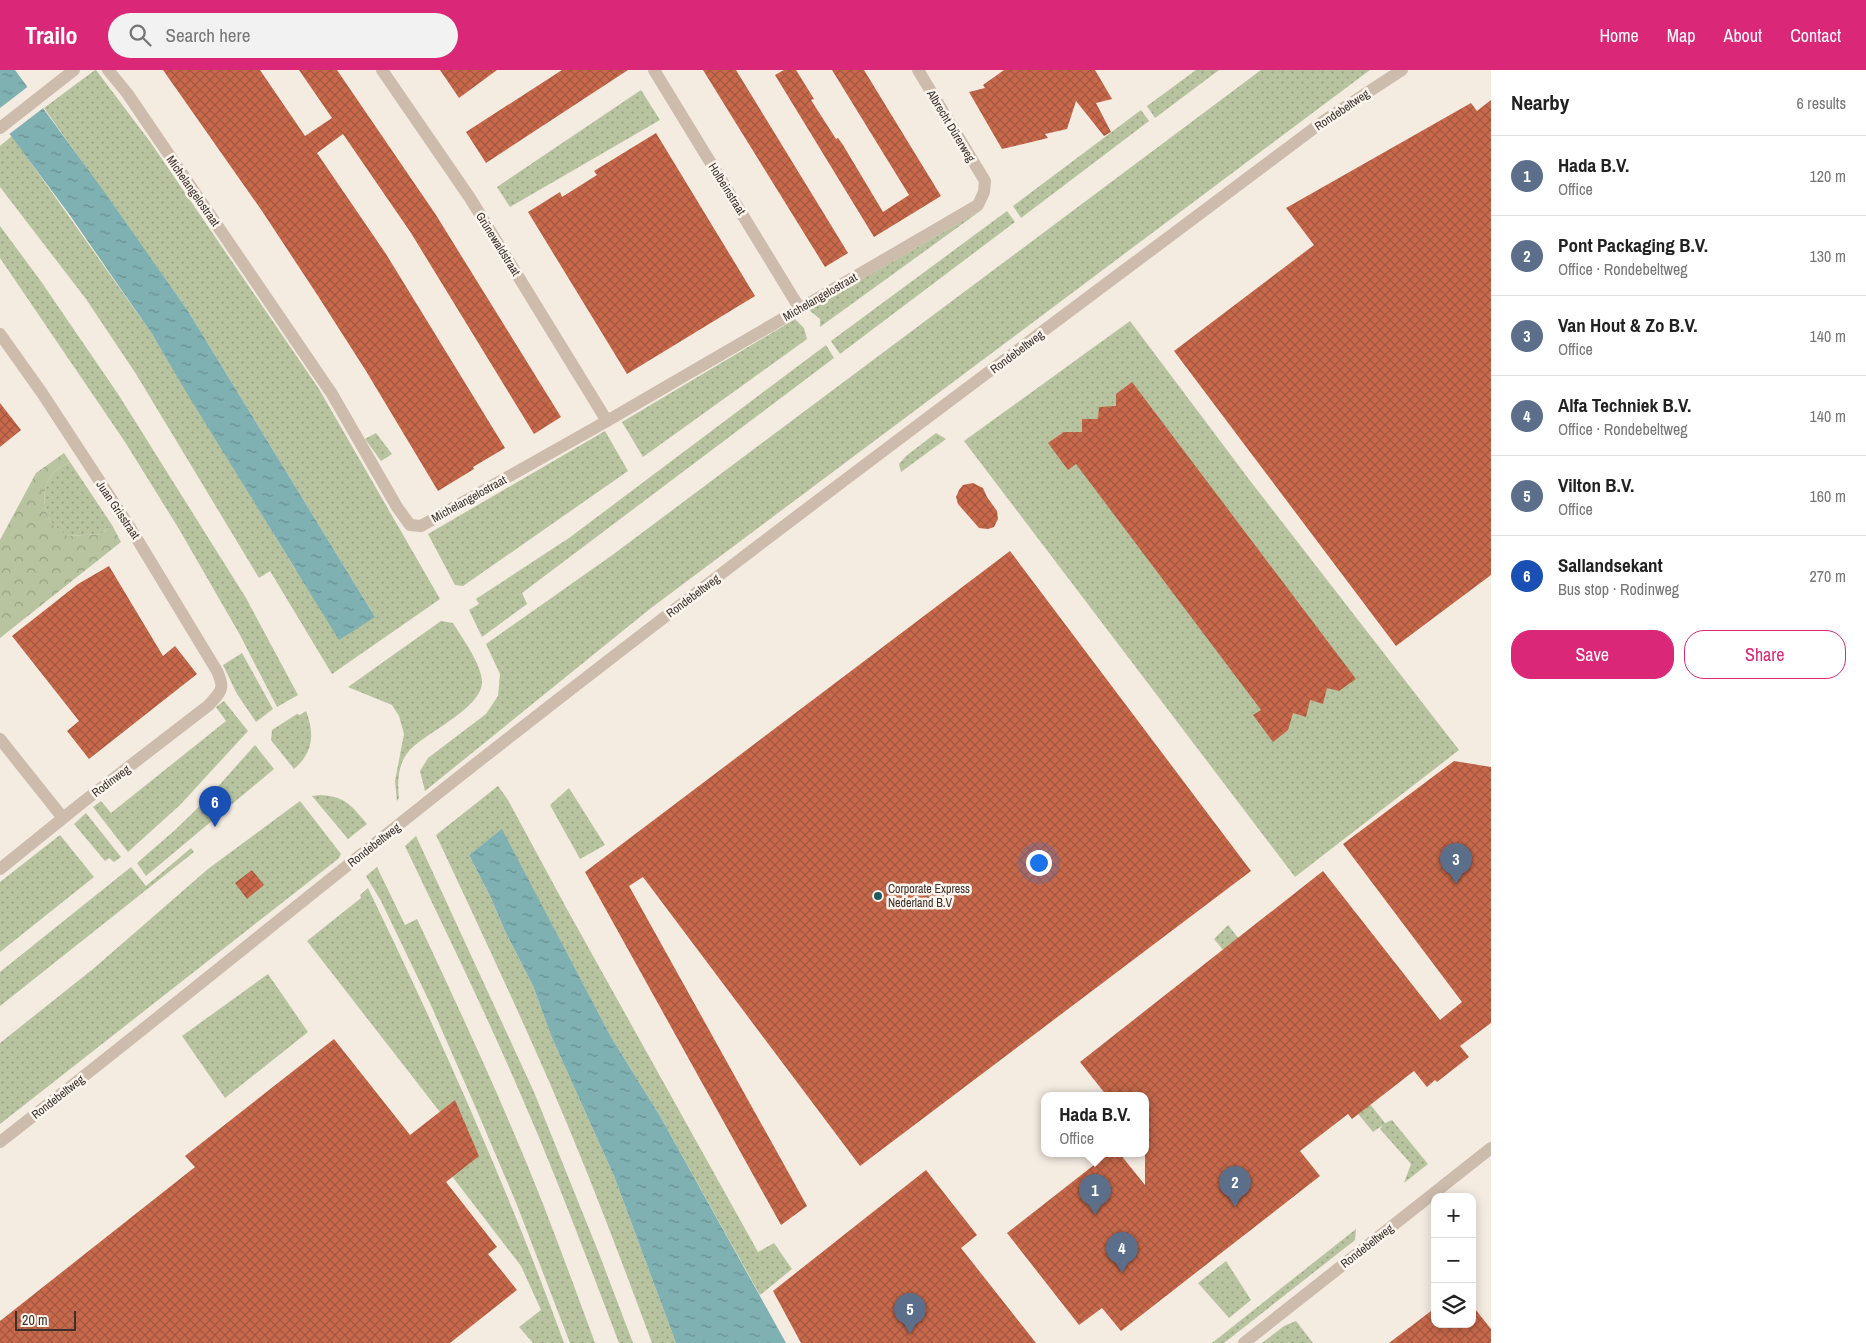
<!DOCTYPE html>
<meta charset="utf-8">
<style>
body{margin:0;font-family:"Archivo Narrow",sans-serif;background:#f2f2f2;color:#222}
.controls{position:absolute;right:15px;bottom:15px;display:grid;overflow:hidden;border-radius:10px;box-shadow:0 2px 12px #0003}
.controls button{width:45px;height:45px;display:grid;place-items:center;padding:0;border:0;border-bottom:1px solid #e0e0e0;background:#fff;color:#222;font:25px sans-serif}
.scale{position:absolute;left:15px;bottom:12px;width:61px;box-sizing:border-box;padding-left:5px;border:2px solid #3b302b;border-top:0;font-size:14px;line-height:18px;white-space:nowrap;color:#3b302b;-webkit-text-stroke:4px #fbf5ee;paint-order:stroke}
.you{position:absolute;left:1038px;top:792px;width:18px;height:18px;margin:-12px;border:4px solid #fff;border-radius:50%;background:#1a73e8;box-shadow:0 0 0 8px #1a73e833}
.badge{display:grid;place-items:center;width:32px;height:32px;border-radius:50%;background:#db2777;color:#fff;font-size:16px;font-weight:700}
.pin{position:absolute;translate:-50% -41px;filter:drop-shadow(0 1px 2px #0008)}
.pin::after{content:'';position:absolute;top:26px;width:18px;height:15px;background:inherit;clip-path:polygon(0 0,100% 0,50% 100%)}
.popup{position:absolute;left:1041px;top:1022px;width:108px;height:65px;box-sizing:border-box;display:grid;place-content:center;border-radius:10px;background:#fff;filter:drop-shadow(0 1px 4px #0005);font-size:16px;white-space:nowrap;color:#767676}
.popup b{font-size:19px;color:#222}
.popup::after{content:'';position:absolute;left:50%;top:100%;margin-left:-10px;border:10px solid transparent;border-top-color:#fff}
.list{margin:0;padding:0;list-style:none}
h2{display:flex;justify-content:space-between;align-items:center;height:65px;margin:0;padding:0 20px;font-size:21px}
h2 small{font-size:16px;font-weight:400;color:#767676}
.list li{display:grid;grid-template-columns:32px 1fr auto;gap:15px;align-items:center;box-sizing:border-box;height:80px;padding:0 20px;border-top:1px solid #e0e0e0}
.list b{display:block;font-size:19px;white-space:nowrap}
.list p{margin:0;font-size:16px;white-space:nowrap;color:#767676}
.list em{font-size:16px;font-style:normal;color:#767676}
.actions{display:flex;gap:10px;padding:15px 20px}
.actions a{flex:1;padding:11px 0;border:1px solid #db2777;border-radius:20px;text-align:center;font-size:18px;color:#db2777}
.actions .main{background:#db2777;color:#fff}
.icon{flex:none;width:28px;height:28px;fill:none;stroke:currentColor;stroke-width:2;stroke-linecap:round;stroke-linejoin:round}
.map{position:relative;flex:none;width:1491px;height:1273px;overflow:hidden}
header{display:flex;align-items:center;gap:30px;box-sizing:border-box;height:70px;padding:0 25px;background:#db2777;color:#fff}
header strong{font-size:24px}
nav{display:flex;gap:28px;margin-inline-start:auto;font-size:18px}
.search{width:350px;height:45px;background:#f2f2f2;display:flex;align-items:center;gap:12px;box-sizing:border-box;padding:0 18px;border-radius:28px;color:#767676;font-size:19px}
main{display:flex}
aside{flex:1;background:#fff}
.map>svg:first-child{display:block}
.grass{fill:url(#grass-dots)}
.forest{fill:url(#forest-crowns)}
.water{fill:url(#water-ripples)}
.pier{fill:#f4ebe1}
.building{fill:url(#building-cross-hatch)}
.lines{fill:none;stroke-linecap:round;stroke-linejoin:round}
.minor{stroke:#cdbbac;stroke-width:12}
.poi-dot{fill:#1f5a5e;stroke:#fbf5ee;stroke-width:2}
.labels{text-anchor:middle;stroke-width:5;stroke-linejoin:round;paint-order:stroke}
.street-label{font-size:12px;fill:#3b302b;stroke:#fbf5ee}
.poi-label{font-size:12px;fill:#3b302b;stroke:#fbf5ee;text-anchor:start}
</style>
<header>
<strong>Trailo</strong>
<div class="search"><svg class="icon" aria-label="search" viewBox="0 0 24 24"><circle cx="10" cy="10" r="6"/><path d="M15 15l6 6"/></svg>Search here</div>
<nav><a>Home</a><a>Map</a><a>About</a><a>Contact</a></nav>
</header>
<main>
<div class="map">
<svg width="1491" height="1273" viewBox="0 0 1491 1273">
<defs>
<pattern id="grass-dots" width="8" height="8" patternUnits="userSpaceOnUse" patternTransform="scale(1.25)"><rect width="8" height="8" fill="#b8c4a0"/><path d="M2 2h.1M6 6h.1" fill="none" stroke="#97a083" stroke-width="1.8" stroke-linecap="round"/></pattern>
<pattern id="forest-crowns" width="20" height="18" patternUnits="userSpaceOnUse" patternTransform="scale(1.25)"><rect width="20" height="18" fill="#b8c4a0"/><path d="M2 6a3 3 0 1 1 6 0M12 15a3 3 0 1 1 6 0" fill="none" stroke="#97a083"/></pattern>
<pattern id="water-ripples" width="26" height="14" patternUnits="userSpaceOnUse" patternTransform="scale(1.25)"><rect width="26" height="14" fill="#7fb0b2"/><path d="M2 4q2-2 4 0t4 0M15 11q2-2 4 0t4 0" fill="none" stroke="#699091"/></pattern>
<pattern id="building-cross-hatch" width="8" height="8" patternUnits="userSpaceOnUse" patternTransform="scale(1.25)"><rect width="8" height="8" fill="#c8694b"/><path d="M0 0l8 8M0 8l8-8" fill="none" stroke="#a4573f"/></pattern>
</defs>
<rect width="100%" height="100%" fill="#f4ebe1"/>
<!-- grass -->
<g class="grass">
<path d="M 95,0 L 96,0 L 151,73 L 319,319 L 440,529 L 332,604 L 270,501 L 259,508 L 136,304 L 86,229 L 0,117 L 0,76 L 12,66 L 152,264 L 295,499 L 375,547 L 188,241 L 44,38 Z"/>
<path d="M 1196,0 L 1219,0 L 1155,48 L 1147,36 Z"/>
<path d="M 1261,0 L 1370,0 L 651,538 L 425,721 L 420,701 L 428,688 L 486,644 L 498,626 L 500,604 L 486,574 L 611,486 Z"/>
<path d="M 641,20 L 660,50 L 510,137 L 497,117 Z"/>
<path d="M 1141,40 L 1149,51 L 1021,148 L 1013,136 Z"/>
<path d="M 983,139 L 820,257 L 820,249 L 809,240 Z"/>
<path d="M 1007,141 L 1015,152 L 840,284 L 831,271 Z"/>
<path d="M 0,156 L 40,210 L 118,324 L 246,528 L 298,625 L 277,637 L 240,565 L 179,459 L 125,372 L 0,188 Z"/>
<path d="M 795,249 L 804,258 L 807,269 L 643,387 L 622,352 Z"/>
<path d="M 1130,251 L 1251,412 L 1459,680 L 1295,807 L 964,371 Z"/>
<path d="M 826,275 L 834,288 L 522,523 L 527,534 L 482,567 L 469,540 L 479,534 L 476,529 L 569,468 Z"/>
<path d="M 605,361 L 628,401 L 463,516 L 455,515 L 428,464 Z"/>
<path d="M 376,363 L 392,384 L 381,391 L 365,369 Z"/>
<path d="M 936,363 L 946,369 L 901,402 L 899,394 L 906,386 Z"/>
<path d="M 70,392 L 112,455 L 101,464 L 66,466 C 61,461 52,455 49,449 C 39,425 45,402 70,392 Z"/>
<path d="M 441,551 L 453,553 C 462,568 481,593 482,611 C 483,638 426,662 409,681 C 398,693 397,713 399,728 L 397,731 L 395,711 L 404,664 L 399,646 L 392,635 L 348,617 Z"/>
<path d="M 242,583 L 273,639 L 256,652 L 237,624 L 223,595 Z"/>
<path d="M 224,631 L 248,661 L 180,735 L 128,782 L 93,737 L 101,731 L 111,743 L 226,651 L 216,637 Z"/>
<path d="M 306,641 C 315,664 313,683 294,699 L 271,670 L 272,660 L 297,644 L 300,645 Z"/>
<path d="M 255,675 L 274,699 L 146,806 L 137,793 L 175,760 L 206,730 Z"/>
<path d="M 498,716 L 508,730 L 568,841 L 758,1182 L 774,1173 L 792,1199 L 760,1225 L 660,1046 L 611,967 L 502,760 L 469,785 L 491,828 L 505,861 L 533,916 L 552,968 L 614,1106 L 676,1273 L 652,1273 C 619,1184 586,1096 548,1009 C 512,927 474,846 436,765 Z"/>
<path d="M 569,718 L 605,775 L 580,789 L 550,735 Z"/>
<path d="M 321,725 C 346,727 351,735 367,754 L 348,769 L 312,726 Z"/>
<path d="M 300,731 L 341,784 L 338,789 L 0,1054 L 0,973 L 93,899 L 208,799 Z"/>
<path d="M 86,743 L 121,787 L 114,792 L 109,788 L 105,791 L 74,754 Z"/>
<path d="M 60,765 L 94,807 L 0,882 L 0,812 Z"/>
<path d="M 416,766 L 534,1022 L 598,1181 L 633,1273 L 619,1273 C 587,1189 556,1105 520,1023 C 484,939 444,858 405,776 Z"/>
<path d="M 191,778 L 194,782 L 0,936 L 0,902 L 131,797 L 146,816 Z"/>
<path d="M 377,797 L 405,855 L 417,849 C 461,943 505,1037 543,1134 C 561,1180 578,1227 595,1273 L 570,1273 L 517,1135 L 475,1036 L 430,933 L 381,831 L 366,806 Z"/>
<path d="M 368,818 C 440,967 508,1118 564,1273 L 533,1273 L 519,1257 L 541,1240 L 521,1196 L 448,1101 L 471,1082 L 307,871 L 361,828 L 360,825 Z"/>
<path d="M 1228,855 L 1385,1053 L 1392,1050 L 1428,1094 L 1404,1113 L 1411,1094 L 1380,1059 L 1383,1055 L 1373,1062 L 1214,869 Z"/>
<path d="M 268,904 L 308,962 L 225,1028 L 182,966 Z"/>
<path d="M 1356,1159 L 1355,1170 L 1224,1273 L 1212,1273 Z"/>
<path d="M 1226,1191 L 1251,1230 L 1229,1248 L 1198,1213 Z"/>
<path d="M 1296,1251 L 1313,1273 L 1262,1273 L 1284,1256 Z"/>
</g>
<!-- forest -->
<path class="forest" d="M 64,383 L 70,392 C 45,402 39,425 49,449 C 52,455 61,461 67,466 L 101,464 L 112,455 L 121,472 L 0,568 L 0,470 L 36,403 Z"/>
<!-- water -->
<g class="water">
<path d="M 0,0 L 15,0 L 103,120 L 188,241 L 375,547 L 339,570 L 188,325 L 152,264 L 69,144 L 0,51 Z"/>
<path d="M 502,759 L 611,967 L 660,1046 L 786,1273 L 676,1273 L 614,1106 L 552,968 L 533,916 L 505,861 L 491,828 L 469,785 Z"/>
</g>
<!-- pier -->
<path class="pier" d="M 30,15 L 46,36 L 8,65 L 0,55 L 0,38 Z"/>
<!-- building -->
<g class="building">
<path d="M 163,0 L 260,0 L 305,66 L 332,48 L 299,0 L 337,0 L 436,145 L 561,347 L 534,364 L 411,163 L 343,64 L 317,83 L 386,184 L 505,378 L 473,397 L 474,399 L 438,421 L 366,301 L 318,226 L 262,141 Z"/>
<path d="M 440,0 L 497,0 L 459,28 Z"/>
<path d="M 562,0 L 628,0 L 486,93 L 466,62 Z"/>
<path d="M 703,0 L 736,0 L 848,183 L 825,197 Z"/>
<path d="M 784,0 L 796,0 L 814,29 L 811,30 L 836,69 L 838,68 L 843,75 L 883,142 L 909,125 L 832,0 L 864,0 L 941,126 L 874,167 L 775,5 Z"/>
<path d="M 1004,0 L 1095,0 L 1112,29 L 1096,33 L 1111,62 L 1104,66 L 1076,31 L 1067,59 L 1045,64 L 1048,68 L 1002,79 L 969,22 L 985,18 L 983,15 Z"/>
<path d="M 1491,30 L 1491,505 L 1396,576 L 1174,281 L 1314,175 L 1286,138 L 1471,33 L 1477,41 Z"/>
<path d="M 656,63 L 755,226 L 627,304 L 528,142 L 560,122 L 562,127 L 597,105 L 594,101 Z"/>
<path d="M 1132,312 L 1356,609 L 1339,621 L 1327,618 L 1323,634 L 1310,630 L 1306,647 L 1293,643 L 1288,660 L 1273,672 L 1253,645 L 1261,640 L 1076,394 L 1068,400 L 1048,373 L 1064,362 L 1082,362 L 1082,349 L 1098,349 L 1099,337 L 1116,336 L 1116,324 Z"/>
<path d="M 0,333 L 21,360 L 0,377 Z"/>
<path d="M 973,413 L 983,418 L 987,427 L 997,441 L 998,449 L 994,457 L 988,459 L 979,458 L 958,434 L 956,427 L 959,420 L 963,415 Z"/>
<path d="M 1010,481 L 1251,801 L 860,1096 L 643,807 L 629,816 L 807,1136 L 781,1155 L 585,802 Z"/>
<path d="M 109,496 L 163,586 L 175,576 L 197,604 L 89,689 L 67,661 L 79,651 L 12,566 L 78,514 Z"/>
<path d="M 1454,691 L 1491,697 L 1491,953 L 1460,976 L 1469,987 L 1437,1012 L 1435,1010 L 1427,1017 L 1414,1001 L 1352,1049 L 1348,1044 L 1300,1081 L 1320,1106 L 1121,1261 L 1102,1238 L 1079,1255 L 1007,1163 L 1108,1084 L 1120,1084 L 1145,1115 L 1145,1026 L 1107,1026 L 1080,992 L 1323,801 L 1440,950 L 1462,932 L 1343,774 Z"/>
<path d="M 252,800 L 264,815 L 247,829 L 235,813 Z"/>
<path d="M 334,969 L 410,1065 L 455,1030 L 479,1086 L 446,1112 L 497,1177 L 488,1184 L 517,1220 L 450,1273 L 0,1273 L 0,1251 L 195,1097 L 185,1086 Z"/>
<path d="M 926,1100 L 977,1165 L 961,1178 L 1036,1273 L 801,1273 L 773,1221 Z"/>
<path d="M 1472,1235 L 1491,1259 L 1491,1273 L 1389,1273 L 1435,1238 L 1435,1254 L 1472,1254 Z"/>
</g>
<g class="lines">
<!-- minor -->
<g class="minor">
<path d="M 108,0 L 127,23 L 332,324 L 397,437 L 410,455 L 421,456 L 607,351 L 978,135 L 984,122 L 985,111 L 918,0"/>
<path d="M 382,0 L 470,128 L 607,351"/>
<path d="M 654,0 L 800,239"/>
<path d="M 0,58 L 74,0"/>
<path d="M 0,264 L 42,323 L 131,459 L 217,601 C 225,619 222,620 209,635 L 83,732 L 0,799"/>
<path d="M 0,669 L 63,748"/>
<path d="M 0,1072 C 175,936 345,795 520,659 C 785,452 1056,252 1325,50 L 1402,0"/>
<path d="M 1244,1273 L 1491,1078"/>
</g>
</g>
<!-- markers -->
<circle class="poi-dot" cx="878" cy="826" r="5"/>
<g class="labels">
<!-- street labels -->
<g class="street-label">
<text transform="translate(1342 40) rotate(-34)" y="4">Rondebeltweg</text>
<text transform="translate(951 56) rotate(59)" y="4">Albrecht Dürerweg</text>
<text transform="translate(727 119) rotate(58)" y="4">Holbeinstraat</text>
<text transform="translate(193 121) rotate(55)" y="4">Michelangelostraat</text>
<text transform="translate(498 174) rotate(58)" y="4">Grünewaldstraat</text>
<text transform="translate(820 227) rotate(-30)" y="4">Michelangelostraat</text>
<text transform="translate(1017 282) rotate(-37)" y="4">Rondebeltweg</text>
<text transform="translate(469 429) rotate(-29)" y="4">Michelangelostraat</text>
<text transform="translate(118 440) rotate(56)" y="4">Juan Grisstraat</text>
<text transform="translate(693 526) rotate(-37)" y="4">Rondebeltweg</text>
<text transform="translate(111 711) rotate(-37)" y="4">Rodinweg</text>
<text transform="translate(374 775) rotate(-38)" y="4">Rondebeltweg</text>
<text transform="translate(58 1027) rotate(-38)" y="4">Rondebeltweg</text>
<text transform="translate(1367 1176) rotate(-38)" y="4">Rondebeltweg</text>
</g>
<!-- poi labels -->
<g class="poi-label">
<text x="888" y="823">Corporate Express<tspan x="888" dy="14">Nederland B.V</tspan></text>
</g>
</g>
</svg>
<div class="controls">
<button>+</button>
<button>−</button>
<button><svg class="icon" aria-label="layers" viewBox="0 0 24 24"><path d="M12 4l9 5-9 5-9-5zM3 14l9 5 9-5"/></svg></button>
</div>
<div class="scale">20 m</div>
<div class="you"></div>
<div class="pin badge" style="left:1095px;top:1145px;background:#5c6f8a">1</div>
<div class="popup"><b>Hada B.V.</b>Office</div>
<div class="pin badge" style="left:1235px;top:1137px;background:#5c6f8a">2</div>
<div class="pin badge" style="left:1456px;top:814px;background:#5c6f8a">3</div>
<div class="pin badge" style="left:1122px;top:1203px;background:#5c6f8a">4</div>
<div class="pin badge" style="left:910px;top:1264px;background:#5c6f8a">5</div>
<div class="pin badge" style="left:215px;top:757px;background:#1a4fb4">6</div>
</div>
<aside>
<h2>Nearby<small>6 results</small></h2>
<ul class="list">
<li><span class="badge" style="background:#5c6f8a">1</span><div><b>Hada B.V.</b><p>Office</p></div><em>120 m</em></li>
<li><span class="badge" style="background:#5c6f8a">2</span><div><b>Pont Packaging B.V.</b><p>Office · Rondebeltweg</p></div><em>130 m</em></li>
<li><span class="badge" style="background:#5c6f8a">3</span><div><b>Van Hout &amp; Zo B.V.</b><p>Office</p></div><em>140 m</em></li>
<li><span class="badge" style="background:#5c6f8a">4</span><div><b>Alfa Techniek B.V.</b><p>Office · Rondebeltweg</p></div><em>140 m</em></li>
<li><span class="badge" style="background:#5c6f8a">5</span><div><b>Vilton B.V.</b><p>Office</p></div><em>160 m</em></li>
<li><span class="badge" style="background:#1a4fb4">6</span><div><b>Sallandsekant</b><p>Bus stop · Rodinweg</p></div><em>270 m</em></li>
</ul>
<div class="actions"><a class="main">Save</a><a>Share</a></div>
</aside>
</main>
